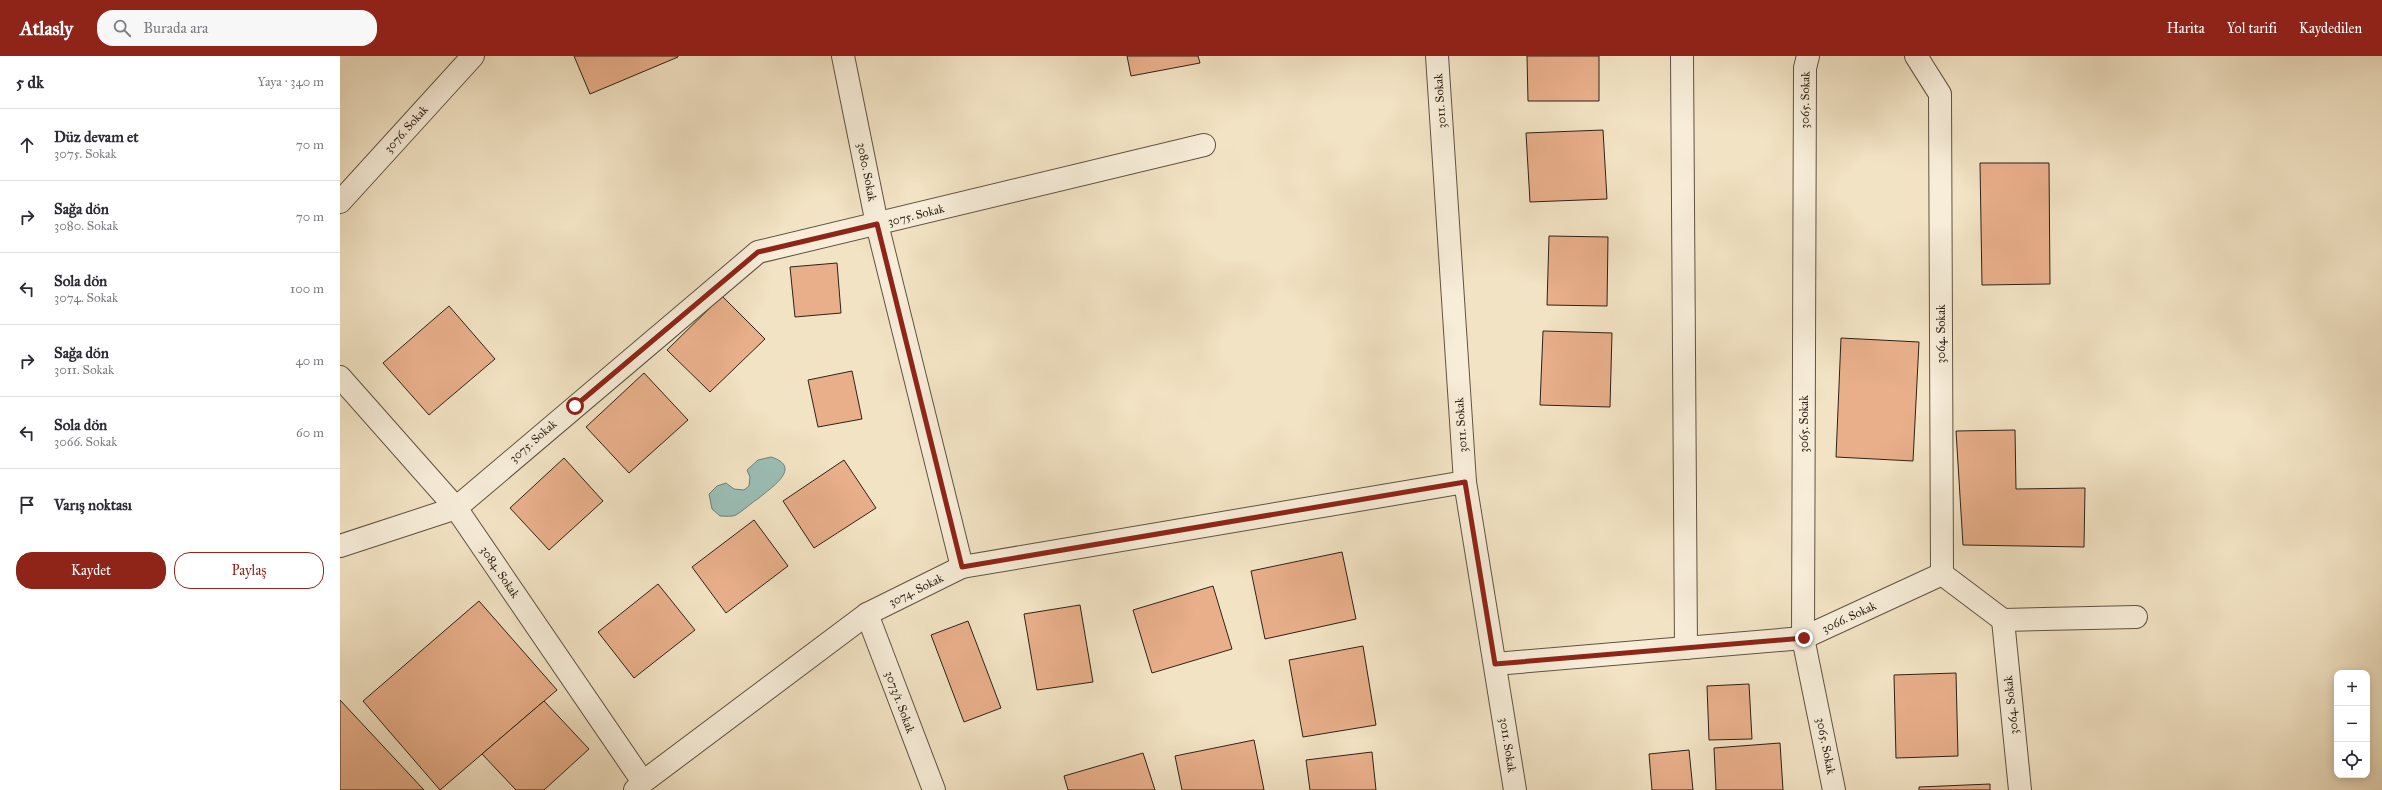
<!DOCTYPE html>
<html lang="tr">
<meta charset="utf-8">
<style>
body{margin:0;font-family:"IM FELL Great Primer",serif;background:#f7f7f7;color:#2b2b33}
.controls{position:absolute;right:12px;bottom:12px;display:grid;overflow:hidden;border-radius:8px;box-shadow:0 2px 10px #0003}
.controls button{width:36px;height:36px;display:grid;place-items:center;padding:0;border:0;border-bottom:1px solid #e1e1e2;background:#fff;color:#2b2b33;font:20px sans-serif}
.stop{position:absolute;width:12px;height:12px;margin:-9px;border:3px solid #8f2418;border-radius:50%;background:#fff}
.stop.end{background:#8f2418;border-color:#fff;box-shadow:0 1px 4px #0008}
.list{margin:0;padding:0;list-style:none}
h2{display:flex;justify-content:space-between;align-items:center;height:52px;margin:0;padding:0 16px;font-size:17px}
h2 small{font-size:13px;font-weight:400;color:#7c7c81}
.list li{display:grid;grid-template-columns:26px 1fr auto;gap:12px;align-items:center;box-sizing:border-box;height:72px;padding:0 16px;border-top:1px solid #e1e1e2}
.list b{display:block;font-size:15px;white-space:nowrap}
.list p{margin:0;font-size:13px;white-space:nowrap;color:#7c7c81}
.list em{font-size:13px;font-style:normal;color:#7c7c81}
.actions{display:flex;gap:8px;padding:12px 16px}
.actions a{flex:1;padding:9px 0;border:1px solid #8f2418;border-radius:16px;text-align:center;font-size:14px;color:#8f2418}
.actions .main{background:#8f2418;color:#fff}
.icon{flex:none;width:22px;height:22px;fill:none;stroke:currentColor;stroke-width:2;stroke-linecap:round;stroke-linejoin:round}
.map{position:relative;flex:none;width:2042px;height:734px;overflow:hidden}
header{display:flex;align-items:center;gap:24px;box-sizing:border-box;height:56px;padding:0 20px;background:#8f2418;color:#fff}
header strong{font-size:19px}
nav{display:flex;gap:22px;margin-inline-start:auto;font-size:14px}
.search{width:280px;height:36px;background:#f7f7f7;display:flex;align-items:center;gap:10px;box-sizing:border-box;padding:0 14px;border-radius:16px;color:#7c7c81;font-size:15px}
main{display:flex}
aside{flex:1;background:#fff}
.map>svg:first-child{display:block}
.water{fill:#9bbeb6;stroke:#707f76}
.building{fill:#e8af8a;stroke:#2f2117}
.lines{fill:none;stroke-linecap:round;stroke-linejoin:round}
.minor-casing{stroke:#605242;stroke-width:24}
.minor{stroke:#f7edd9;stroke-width:22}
.route{stroke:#8f2418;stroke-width:5}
.labels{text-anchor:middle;stroke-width:4;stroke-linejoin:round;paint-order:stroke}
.street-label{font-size:12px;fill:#2f2117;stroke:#f7edd9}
</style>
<header>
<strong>Atlasly</strong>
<div class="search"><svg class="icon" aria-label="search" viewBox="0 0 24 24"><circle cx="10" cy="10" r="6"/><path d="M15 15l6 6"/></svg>Burada ara</div>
<nav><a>Harita</a><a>Yol tarifi</a><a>Kaydedilen</a></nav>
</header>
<main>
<aside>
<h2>5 dk<small>Yaya · 340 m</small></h2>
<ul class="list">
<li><svg class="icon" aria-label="ahead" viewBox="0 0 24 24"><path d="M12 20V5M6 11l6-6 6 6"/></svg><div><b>Düz devam et</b><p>3075. Sokak</p></div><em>70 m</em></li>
<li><svg class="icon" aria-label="right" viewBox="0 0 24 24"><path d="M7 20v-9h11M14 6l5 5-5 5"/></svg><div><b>Sağa dön</b><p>3080. Sokak</p></div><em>70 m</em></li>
<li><svg class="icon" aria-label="left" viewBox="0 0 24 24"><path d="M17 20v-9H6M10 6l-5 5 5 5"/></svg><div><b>Sola dön</b><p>3074. Sokak</p></div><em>100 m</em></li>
<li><svg class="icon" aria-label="right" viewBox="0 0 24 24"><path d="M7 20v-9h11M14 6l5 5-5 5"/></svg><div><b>Sağa dön</b><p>3011. Sokak</p></div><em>40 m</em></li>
<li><svg class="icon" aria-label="left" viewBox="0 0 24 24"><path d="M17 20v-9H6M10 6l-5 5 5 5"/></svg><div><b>Sola dön</b><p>3066. Sokak</p></div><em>60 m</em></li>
<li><svg class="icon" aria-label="arrive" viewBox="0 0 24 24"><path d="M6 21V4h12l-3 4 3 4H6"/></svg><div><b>Varış noktası</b></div></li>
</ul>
<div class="actions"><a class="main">Kaydet</a><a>Paylaş</a></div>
</aside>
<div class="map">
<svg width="2042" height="734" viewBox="0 0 2042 734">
<rect width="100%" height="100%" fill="#f2e3c4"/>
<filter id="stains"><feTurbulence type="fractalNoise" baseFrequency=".005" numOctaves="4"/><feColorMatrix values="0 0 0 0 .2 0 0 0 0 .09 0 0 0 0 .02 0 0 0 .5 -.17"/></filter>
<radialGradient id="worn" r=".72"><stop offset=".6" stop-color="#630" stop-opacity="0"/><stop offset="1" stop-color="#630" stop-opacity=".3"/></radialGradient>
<!-- water -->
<path class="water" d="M 431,401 C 463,411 432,431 419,442 C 411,447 404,454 396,459 C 392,461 385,460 380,460 L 372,453 L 369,438 L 377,430 L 386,427 L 394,433 L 404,434 L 409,430 L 410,421 L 407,414 L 418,404 Z"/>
<!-- building -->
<g class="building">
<path d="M 234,0 L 338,0 L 338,1 L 250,38 Z"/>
<path d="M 787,0 L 858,0 L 860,7 L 791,20 Z"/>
<path d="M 1187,0 L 1259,0 L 1259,45 L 1188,45 Z"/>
<path d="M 1263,74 L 1267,143 L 1190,146 L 1186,77 Z"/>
<path d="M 1640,107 L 1709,107 L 1710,228 L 1642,229 Z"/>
<path d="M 1209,180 L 1268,181 L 1267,250 L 1207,249 Z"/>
<path d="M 497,207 L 501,257 L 455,261 L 450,211 Z"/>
<path d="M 382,240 L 425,283 L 370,336 L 327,294 Z"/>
<path d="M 109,250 L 155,303 L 89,359 L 43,307 Z"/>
<path d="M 1203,275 L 1272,277 L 1270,351 L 1200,349 Z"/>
<path d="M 1501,282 L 1579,286 L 1573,405 L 1496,401 Z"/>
<path d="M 512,315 L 522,363 L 478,371 L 468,324 Z"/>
<path d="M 304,317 L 348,364 L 289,417 L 246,371 Z"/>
<path d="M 1675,374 L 1676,433 L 1745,432 L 1744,491 L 1623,489 L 1616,375 Z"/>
<path d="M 224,402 L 263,445 L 209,494 L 170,452 Z"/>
<path d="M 504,404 L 536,452 L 474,492 L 443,445 Z"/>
<path d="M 414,464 L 448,510 L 386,557 L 352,511 Z"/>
<path d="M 1002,496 L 1016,563 L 925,583 L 911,515 Z"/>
<path d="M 318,528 L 355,574 L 294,622 L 258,576 Z"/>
<path d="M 873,530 L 892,593 L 812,617 L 793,554 Z"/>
<path d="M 139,545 L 217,634 L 100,734 L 23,645 Z"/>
<path d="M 740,549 L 753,626 L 697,634 L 684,558 Z"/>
<path d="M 628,565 L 661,652 L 624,666 L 591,579 Z"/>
<path d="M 1023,590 L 1036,669 L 963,681 L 949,604 Z"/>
<path d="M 1616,617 L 1618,700 L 1556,702 L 1554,619 Z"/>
<path d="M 1409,628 L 1412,683 L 1369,684 L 1367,630 Z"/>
<path d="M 0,644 L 84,734 L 0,734 Z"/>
<path d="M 204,645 L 249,693 L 204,734 L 176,734 L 142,698 Z"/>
<path d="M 914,684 L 924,734 L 842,734 L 835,700 Z"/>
<path d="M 1440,687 L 1443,734 L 1376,734 L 1374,692 Z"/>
<path d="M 1349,694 L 1353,734 L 1312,734 L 1309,698 Z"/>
<path d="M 1032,696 L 1036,734 L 970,734 L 966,704 Z"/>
<path d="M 803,697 L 815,734 L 728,734 L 724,720 Z"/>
<path d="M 1650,728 L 1650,734 L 1579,734 L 1579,731 Z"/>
</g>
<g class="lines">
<!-- minor casing -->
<g class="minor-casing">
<g id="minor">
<path d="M 503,0 L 537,168 L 622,511"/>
<path d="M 1097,0 L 1125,426 L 1175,734"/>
<path d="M 1342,0 L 1346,592"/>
<path d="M 1468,0 L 1465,12 L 1463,582 L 1494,734"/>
<path d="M 1576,0 L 1600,38 L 1602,518"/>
<path d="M 0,146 L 133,0"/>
<path d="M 0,321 L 116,452 L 303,726"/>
<path d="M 0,490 L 116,452 L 418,196 L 864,89"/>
<path d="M 527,558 L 594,734"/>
<path d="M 1663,564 L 1680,734"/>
<path d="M 1155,608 L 1463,582 L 1602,518 L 1663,564 L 1796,561"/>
<path d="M 295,734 L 303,726 L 527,558 L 622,511 L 1125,426"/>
</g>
</g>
<!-- minor -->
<use href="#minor" class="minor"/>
</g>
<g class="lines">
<!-- route -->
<path class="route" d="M 235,350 L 418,196 L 537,168 L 622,511 L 1125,426 L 1155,608 L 1464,582"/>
</g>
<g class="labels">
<!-- street labels -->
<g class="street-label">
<text transform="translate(1465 44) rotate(-89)" y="4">3065. Sokak</text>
<text transform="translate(1100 45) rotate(-94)" y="4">3011. Sokak</text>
<text transform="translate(66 73) rotate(-48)" y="4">3076. Sokak</text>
<text transform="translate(527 116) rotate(79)" y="4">3080. Sokak</text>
<text transform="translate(576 159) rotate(-14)" y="4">3075. Sokak</text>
<text transform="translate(1601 278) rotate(-90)" y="4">3064. Sokak</text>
<text transform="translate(1464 368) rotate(-90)" y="4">3065. Sokak</text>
<text transform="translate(1121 369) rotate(-94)" y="4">3011. Sokak</text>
<text transform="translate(193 385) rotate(-41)" y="4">3075. Sokak</text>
<text transform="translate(160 516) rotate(56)" y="4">3084. Sokak</text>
<text transform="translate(576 534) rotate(-26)" y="4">3074. Sokak</text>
<text transform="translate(1509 561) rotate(-25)" y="4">3066. Sokak</text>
<text transform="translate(560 646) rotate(70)" y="4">3073/1. Sokak</text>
<text transform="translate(1671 649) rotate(-96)" y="4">3064. Sokak</text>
<text transform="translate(1168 689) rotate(81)" y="4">3011. Sokak</text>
<text transform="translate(1486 690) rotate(79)" y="4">3065. Sokak</text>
</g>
</g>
<rect width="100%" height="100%" filter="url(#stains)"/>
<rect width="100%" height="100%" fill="url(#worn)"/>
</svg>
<div class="controls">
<button>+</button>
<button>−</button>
<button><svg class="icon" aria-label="locate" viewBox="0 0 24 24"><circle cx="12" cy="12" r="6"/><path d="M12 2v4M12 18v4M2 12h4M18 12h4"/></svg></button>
</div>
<div class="stop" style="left:235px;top:350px"></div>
<div class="stop end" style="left:1464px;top:582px"></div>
</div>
</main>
